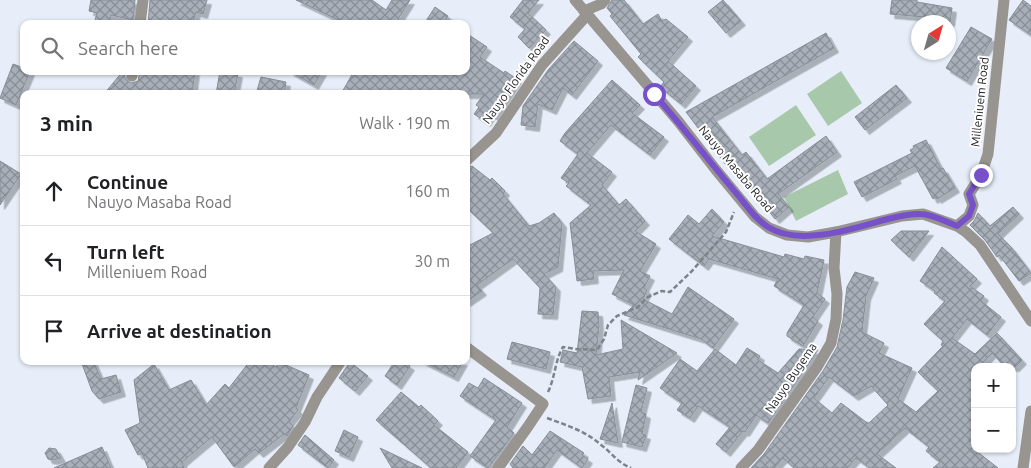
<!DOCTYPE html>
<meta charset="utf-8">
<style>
body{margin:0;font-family:Ubuntu,sans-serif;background:#f6f6f6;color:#202124}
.controls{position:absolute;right:15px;bottom:15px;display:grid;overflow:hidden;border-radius:10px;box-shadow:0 1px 4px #0004}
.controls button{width:45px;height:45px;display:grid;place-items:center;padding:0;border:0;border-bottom:1px solid #e0e0e0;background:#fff;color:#202124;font:25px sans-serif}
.compass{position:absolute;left:911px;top:15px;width:45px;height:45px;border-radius:50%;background:#fff;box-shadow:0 1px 4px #0004;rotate:37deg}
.stop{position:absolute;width:15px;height:15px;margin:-11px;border:4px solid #7751ca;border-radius:50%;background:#fff}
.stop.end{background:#7751ca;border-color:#fff;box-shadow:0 1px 5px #0008}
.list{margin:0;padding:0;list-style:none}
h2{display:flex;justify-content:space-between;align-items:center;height:65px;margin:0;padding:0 20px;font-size:21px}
h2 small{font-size:16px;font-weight:400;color:#757577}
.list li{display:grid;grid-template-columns:32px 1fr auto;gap:15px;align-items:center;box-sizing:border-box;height:70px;padding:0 20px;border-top:1px solid #e0e0e0}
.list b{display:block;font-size:19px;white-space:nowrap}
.list p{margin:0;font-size:16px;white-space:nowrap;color:#757577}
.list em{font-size:16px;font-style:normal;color:#757577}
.icon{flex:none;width:28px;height:28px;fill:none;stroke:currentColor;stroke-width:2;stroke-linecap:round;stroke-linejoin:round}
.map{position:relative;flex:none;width:1031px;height:468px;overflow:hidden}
.search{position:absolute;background:#fff;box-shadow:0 1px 4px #0004;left:20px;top:20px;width:450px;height:55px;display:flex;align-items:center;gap:12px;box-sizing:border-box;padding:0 18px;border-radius:10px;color:#757577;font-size:19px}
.panel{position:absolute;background:#fff;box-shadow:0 1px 4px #0004;left:20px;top:90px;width:450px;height:275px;border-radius:10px}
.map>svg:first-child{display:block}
.garden{fill:#a8c8ab}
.building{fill:url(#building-cross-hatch);stroke:#888e98;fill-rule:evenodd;filter:url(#shadow)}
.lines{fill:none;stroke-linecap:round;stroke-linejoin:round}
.path{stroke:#7e838a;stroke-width:2.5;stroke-dasharray:5 2.5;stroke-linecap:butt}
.minor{stroke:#989490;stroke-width:11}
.route{stroke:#7751ca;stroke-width:6}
.labels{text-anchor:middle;stroke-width:4;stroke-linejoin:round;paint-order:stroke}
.street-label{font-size:12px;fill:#1c1e22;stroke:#fff}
</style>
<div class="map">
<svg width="1031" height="468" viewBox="0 0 1031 468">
<defs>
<pattern id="building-cross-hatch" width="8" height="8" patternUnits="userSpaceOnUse" patternTransform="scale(1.25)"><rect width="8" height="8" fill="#a8afb9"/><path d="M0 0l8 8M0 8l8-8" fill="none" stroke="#888e96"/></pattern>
<filter id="shadow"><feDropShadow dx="4.5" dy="4.5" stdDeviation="0" flood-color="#0004"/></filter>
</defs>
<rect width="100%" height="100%" fill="#e7eef9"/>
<!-- garden -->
<g class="garden">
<path d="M 841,71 L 862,103 L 828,126 L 807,94 Z"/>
<path d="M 796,105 L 816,135 L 769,166 L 749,137 Z"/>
<path d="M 838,170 L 848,194 L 796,221 L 784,197 Z"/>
</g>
<!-- building -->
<g class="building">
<path d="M 91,0 L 135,0 L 133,20 L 111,15 L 109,24 L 94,24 L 97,13 L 89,11 Z"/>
<path d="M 150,0 L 207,0 L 203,14 L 196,12 L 192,24 L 148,24 Z"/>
<path d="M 296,0 L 372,0 L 386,10 L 392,0 L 410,0 L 398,19 L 404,24 L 347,24 Z"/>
<path d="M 523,0 L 539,0 L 528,13 L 546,30 L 529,48 L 518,37 L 525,29 L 510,17 Z"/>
<path d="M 612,0 L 624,0 L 643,24 L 658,14 L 662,21 L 666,19 L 688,37 L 668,61 L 696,86 L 681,104 L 660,87 L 664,82 L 638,57 L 641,54 L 610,16 L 612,14 L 607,8 Z"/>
<path d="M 723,0 L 741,21 L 726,33 L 708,12 Z"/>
<path d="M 892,0 L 917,0 L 917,2 L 952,8 L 950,22 L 935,22 L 936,18 L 890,14 Z"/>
<path d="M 1023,0 L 1031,6 L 1031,35 L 1009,20 Z"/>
<path d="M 435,7 L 448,16 L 443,24 L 424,24 Z"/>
<path d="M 971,27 L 992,39 L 967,81 L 946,68 Z"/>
<path d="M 466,33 L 487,47 L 480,57 L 504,73 L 505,71 L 517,79 L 493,116 L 491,114 L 486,122 L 474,114 L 479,107 L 476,105 L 484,94 L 341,94 L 354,71 L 466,71 Z"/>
<path d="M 826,33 L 834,48 L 712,117 L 742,155 L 746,152 L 767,179 L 826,136 L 837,152 L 778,194 L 789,207 L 775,219 L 733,165 L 729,169 L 686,112 Z"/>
<path d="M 574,41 L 598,61 L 572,95 L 563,88 L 552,110 L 538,104 L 535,127 L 521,125 L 523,106 L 548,70 Z"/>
<path d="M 13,64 L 24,68 L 24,71 L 30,71 L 16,105 L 0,98 Z"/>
<path d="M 123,71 L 125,71 L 125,79 L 131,83 L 138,81 L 140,71 L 195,71 L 192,94 L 104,94 Z"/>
<path d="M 220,71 L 238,73 L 234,94 L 216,94 Z"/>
<path d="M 289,71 L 322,71 L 314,85 Z"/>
<path d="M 261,77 L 286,82 L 284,94 L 256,94 Z"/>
<path d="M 612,80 L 640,105 L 632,113 L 664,137 L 650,155 L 611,125 L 587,153 L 612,172 L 602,185 L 619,205 L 626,199 L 645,221 L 635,231 L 656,244 L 640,271 L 650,276 L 644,288 L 647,290 L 643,299 L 672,314 L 688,287 L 734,319 L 713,348 L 701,339 L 624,315 L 634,305 L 612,294 L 624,270 L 593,271 L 594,279 L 577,281 L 570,223 L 591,205 L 566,186 L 569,183 L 561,178 L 578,154 L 560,141 L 565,133 Z"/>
<path d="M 896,85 L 907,98 L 865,130 L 855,117 Z"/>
<path d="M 926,140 L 941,169 L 943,168 L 955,188 L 937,199 L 936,197 L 933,199 L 915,166 L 895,176 L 897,179 L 862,197 L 854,182 L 912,153 L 910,150 L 914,148 L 913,146 Z"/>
<path d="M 0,161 L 21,174 L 0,205 Z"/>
<path d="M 472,166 L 490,180 L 492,178 L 505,191 L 503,194 L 529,226 L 539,223 L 554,213 L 562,223 L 558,267 L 544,274 L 556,287 L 553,315 L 538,314 L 540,288 L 513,259 L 477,285 L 482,291 L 466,302 L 466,247 L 493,233 L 466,207 L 466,168 Z"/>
<path d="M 1013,207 L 1019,214 L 998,234 L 1011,247 L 1031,273 L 1019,281 L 999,255 L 997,257 L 985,240 L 970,225 L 974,221 L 978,213 L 990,226 Z"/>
<path d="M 712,209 L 724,222 L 712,236 L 784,257 L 785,254 L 804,259 L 805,256 L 824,260 L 817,293 L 825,299 L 813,317 L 818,321 L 803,346 L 787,336 L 787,333 L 804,305 L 774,286 L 778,279 L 709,259 L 704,266 L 669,239 L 688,215 L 699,224 Z"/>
<path d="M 901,231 L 929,231 L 909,257 L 891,240 Z"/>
<path d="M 942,247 L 977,279 L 970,286 L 984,296 L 981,301 L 1001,317 L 987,335 L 967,319 L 952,338 L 975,354 L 997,333 L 1022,360 L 1015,367 L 1005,367 L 992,353 L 978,367 L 975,367 L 975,450 L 998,468 L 933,468 L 940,462 L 926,451 L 929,447 L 905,428 L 877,454 L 896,468 L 870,468 L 856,458 L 847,468 L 794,468 L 783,458 L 774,468 L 751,468 L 764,454 L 823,371 L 837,347 L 843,320 L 847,287 L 855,272 L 874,278 L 866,296 L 862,332 L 884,343 L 879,353 L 912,368 L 898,399 L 916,412 L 938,391 L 918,372 L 943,346 L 941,345 L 943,341 L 924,324 L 945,301 L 934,293 L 935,291 L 920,281 ZM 829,377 L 854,396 L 871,386 L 888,405 L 869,423 L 866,422 L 841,403 L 832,413 L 814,398 Z"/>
<path d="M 582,311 L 598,312 L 599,326 L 596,355 L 623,349 L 621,320 L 677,353 L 638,380 L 640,372 L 609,377 L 611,396 L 588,399 L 582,367 L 560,362 L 563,350 L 577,353 Z"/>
<path d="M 512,342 L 550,352 L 546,369 L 507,359 Z"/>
<path d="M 747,348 L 760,356 L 758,360 L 778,373 L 799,349 L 818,350 L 768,423 L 756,415 L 745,432 L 743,431 L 726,452 L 716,444 L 730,427 L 698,406 L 690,418 L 677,410 L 682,403 L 660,388 L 680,359 L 697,371 L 715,349 L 736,365 Z"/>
<path d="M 81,361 L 93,361 L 101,379 L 116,375 L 121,392 L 99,399 L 92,391 Z"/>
<path d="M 250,361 L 268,361 L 276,367 L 279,362 L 309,375 L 296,408 L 298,410 L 289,422 L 293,426 L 287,436 L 284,434 L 259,453 L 255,449 L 234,467 L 212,437 L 182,462 L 184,468 L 148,468 L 142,453 L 138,455 L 125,430 L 140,423 L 134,380 L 154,364 L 169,390 L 191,380 L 206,405 L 225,384 L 229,388 Z"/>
<path d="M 395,361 L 402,361 L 410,366 L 397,385 L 385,376 Z"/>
<path d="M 422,361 L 463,361 L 454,377 Z"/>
<path d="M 350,362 L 368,376 L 355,391 L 339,378 Z"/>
<path d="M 484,378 L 522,403 L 507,427 L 514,433 L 488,468 L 470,456 L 496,420 L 460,396 L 469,383 L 478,388 Z"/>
<path d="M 636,385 L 647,388 L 641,412 L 646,414 L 642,434 L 646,435 L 642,447 L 622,442 Z"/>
<path d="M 401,392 L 419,407 L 421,405 L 438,421 L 434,425 L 468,452 L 456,468 L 431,468 L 376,420 Z"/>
<path d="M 612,403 L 618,443 L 600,439 Z"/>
<path d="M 344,430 L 358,437 L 349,457 L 335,451 Z"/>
<path d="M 550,431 L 584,453 L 582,455 L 588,459 L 582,468 L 557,450 L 544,468 L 513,468 L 510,464 L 523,446 L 532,455 Z"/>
<path d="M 305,435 L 334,460 L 328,468 L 298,445 Z"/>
<path d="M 102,447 L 111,468 L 54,468 Z"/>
<path d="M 49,448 L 56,449 L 61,458 L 53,460 L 48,459 L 45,453 Z"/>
<path d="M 380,448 L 422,468 L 392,468 Z"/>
</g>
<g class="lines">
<!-- path -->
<g class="path">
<path d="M 548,392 C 555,378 555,360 563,347 L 576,349 L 597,350 L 604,339 L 608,325 L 617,316 L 638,307 L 648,297 L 662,291 L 670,292 L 692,271 L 726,232 L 734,212"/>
<path d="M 547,418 C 566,425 585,431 600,444 C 611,452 618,463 631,468"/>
</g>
<!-- minor -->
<g class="minor">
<path d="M 575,0 L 678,121 L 716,170 L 755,217 L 769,228 L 787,235 L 808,237 L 836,232 L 902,216 L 923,214 L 957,226 L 966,232 L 980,245 L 1031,321"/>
<path d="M 584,11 L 601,4 L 605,0"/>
<path d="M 140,24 L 143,0"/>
<path d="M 132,76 L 133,71"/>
<path d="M 466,161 L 496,133 L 542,65 L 587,15"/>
<path d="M 957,226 L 969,216 L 973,205 L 969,194 L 981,175 L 988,154 L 1004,0"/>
<path d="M 466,347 L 543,404 L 527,428 L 498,468"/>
<path d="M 269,468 L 288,447 L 305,422 L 317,397 L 341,361"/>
<path d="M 741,468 L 758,450 L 775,426 L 817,367 L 831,343 L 836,319 L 837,294 L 834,268 L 836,232"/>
<path d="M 1023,468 L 1031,411"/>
</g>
</g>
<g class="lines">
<!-- route -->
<path class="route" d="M 654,94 C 683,127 709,161 737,194 C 747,206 755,219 768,227 C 798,246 849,230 880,221 C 893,218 907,213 921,214 C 932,214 946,222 957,226 L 969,216 L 973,205 L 969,194 L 981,175"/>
</g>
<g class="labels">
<!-- street labels -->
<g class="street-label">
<text transform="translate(516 80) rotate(-54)" y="4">Nauyo Florida Road</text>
<text transform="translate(980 102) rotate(-84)" y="4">Milleniuem Road</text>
<text transform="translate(736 169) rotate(50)" y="4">Nauyo Masaba Road</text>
<text transform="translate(791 378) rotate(-56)" y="4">Nauyo Bugema</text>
</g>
</g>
</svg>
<div class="controls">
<button>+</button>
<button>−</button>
</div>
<svg class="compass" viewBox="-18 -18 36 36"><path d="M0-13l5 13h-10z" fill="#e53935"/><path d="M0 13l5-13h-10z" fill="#757577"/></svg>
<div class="stop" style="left:654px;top:94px"></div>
<div class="stop end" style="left:981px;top:175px"></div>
<div class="search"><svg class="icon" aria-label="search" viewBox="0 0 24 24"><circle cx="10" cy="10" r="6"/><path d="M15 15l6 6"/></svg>Search here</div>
<section class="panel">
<h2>3 min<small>Walk · 190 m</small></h2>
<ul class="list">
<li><svg class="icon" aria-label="ahead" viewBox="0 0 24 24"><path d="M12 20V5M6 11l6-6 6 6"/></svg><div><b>Continue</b><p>Nauyo Masaba Road</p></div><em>160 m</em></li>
<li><svg class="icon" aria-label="left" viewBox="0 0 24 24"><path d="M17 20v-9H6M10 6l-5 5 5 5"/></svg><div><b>Turn left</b><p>Milleniuem Road</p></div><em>30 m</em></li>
<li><svg class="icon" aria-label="arrive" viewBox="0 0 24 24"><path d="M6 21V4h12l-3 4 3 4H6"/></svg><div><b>Arrive at destination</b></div></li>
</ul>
</section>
</div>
